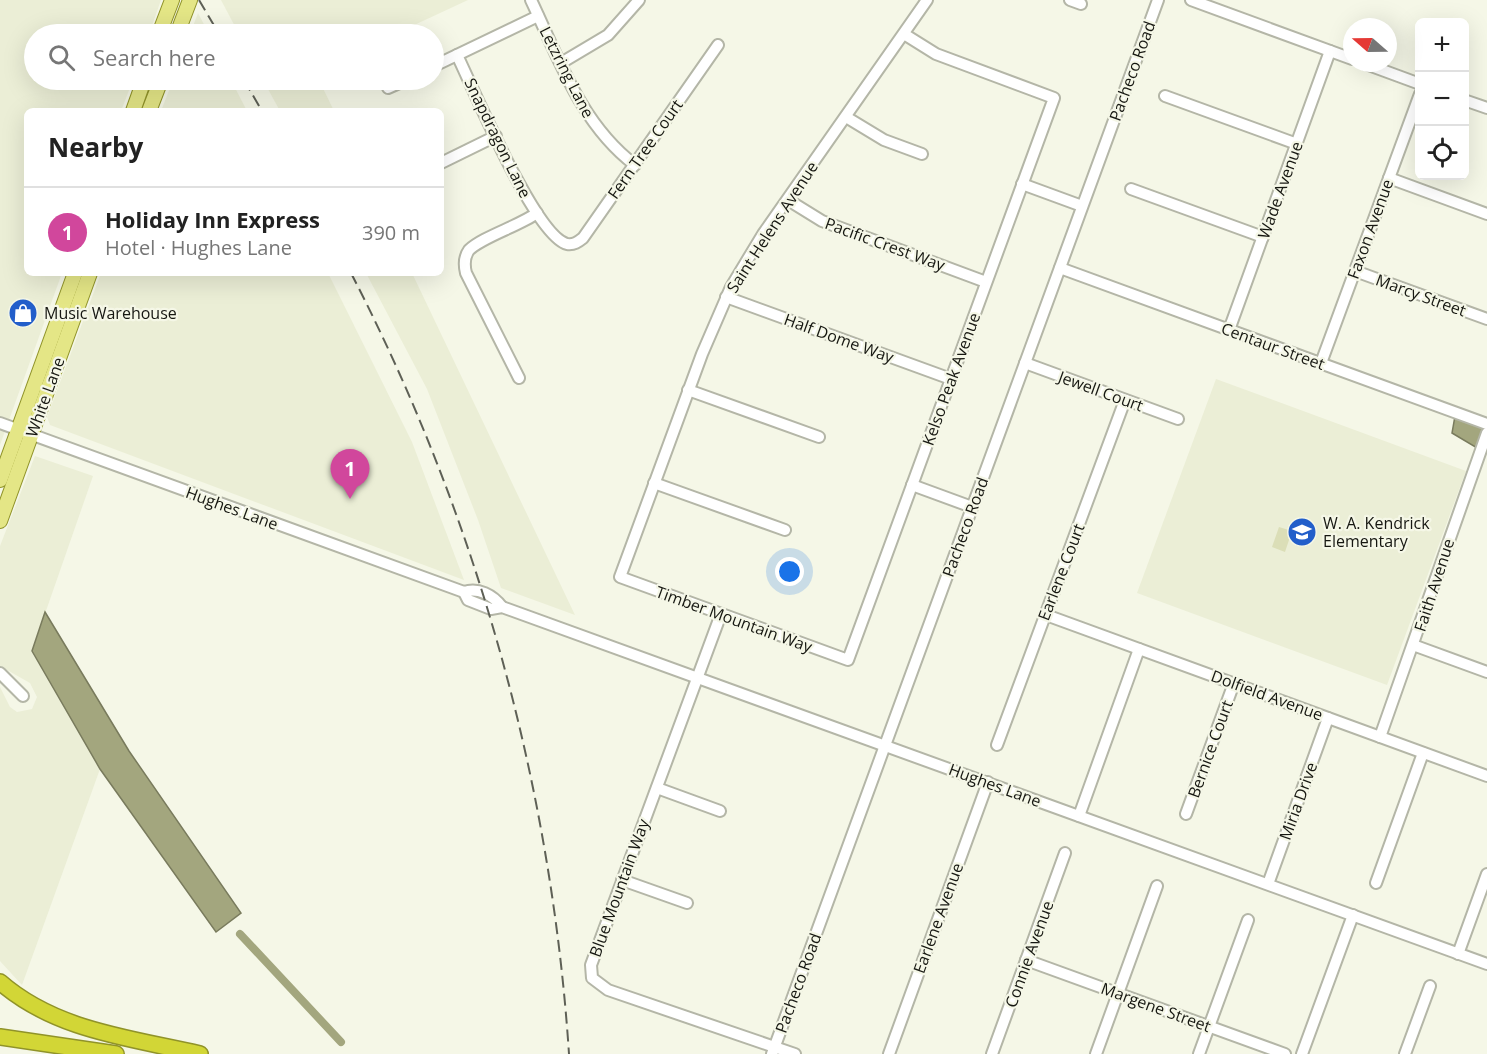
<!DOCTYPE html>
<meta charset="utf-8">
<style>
body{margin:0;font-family:"Open Sans",sans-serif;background:#f2f2f2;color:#222}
.controls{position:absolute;right:18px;top:18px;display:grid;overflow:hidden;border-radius:9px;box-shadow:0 6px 24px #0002}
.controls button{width:54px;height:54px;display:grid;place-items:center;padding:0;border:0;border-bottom:2px solid #e0e0e0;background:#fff;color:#222;font:30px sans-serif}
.compass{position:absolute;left:1343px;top:18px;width:54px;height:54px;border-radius:50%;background:#fff;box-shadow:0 6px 24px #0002;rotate:290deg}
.you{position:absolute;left:790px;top:572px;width:21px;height:21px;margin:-15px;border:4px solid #fff;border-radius:50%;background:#1a73e8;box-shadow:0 0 0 9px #1a73e833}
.badge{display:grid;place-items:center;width:39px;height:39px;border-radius:50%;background:#7c3aed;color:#fff;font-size:20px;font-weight:700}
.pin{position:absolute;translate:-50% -50px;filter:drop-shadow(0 2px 3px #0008)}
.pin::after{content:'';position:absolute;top:32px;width:21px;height:18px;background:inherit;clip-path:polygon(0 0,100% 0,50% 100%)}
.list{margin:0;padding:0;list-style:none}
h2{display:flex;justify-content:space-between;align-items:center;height:78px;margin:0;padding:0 24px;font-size:26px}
h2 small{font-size:20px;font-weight:400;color:#767676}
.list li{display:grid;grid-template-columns:39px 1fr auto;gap:18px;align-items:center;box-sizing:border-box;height:90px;padding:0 24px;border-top:2px solid #e0e0e0}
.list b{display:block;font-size:22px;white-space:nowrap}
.list p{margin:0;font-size:20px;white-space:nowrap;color:#767676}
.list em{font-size:20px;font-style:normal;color:#767676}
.icon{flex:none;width:33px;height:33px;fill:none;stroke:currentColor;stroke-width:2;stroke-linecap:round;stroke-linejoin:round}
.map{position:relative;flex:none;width:1487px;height:1054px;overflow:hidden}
.search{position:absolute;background:#fff;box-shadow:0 6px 24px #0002;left:24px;top:24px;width:420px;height:66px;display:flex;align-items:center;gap:15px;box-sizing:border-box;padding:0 21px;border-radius:33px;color:#767676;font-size:22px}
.panel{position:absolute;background:#fff;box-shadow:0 6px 24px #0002;left:24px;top:108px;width:420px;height:168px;border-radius:9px}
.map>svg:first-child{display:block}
.built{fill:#ebeed6}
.green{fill:#dbdeb7}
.water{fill:#a3a67e;stroke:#797b5d;stroke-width:1.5}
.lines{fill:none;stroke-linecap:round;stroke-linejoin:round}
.canal{stroke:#a3a67e;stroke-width:8}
.minor-casing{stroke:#b4b6a7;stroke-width:14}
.major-casing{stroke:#909329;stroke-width:16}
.highway-casing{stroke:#909329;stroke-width:18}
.minor{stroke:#fff;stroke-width:10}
.major{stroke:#e4e686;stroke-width:14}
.highway{stroke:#d2d636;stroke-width:15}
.rail{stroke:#5e6056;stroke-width:2;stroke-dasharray:12 6;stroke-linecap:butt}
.labels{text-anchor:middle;stroke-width:4.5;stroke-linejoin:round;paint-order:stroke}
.street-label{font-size:16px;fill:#161711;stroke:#f5f7e7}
.poi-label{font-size:16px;fill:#161711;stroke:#f5f7e7;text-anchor:start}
</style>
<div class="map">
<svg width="1487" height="1054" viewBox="0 0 1487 1054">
<rect width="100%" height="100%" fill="#f5f7e7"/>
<!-- built -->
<g class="built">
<path d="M 0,0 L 161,0 L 149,34 L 34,34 L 34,80 L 133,80 L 121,111 L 27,111 L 27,273 L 62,273 L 0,445 Z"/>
<path d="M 221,0 L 468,0 L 395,34 L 239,34 Z"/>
<path d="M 198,13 L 209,34 L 190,34 Z"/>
<path d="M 173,80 L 231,80 L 247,111 L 161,111 Z"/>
<path d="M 263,80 L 319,80 L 334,111 L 280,111 Z"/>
<path d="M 101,273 L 328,273 L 412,442 L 464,580 L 50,425 L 47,417 Z"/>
<path d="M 366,273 L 412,273 L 575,615 L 501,588 L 478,520 L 427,389 Z"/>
<path d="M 1216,379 L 1466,471 L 1387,685 L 1137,593 Z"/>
<path d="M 35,456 L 93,476 L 32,651 L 100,769 L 22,985 L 0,961 L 0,687 L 10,707 L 17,712 L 32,709 L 37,697 L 30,683 L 0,666 L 0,546 Z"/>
</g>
<!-- green -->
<path class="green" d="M 1279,527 L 1292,531 L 1285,552 L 1272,547 Z"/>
<!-- water -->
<g class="water">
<path d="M 1455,416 L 1486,426 L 1477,448 L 1452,433 Z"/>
<path d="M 45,612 L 129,751 L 241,913 L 216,932 L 100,769 L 32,651 Z"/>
</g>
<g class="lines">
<!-- canal -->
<path class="canal" d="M 240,934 L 341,1042"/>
<!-- minor casing -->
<g class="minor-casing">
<g id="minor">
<path d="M 531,0 C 559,59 581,124 635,165"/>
<path d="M 1070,0 L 1081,4"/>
<path d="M 1191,0 L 1352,59"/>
<path d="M 904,34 L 936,54 L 1054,98 L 848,660 L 620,577 L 702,354 L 731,287 L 763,234 L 927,0"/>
<path d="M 457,55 C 473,88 535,236 567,244 C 574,245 578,242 583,238 L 718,45"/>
<path d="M 561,63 L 608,35 L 639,0"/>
<path d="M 1363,63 L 1420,84"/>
<path d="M 434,66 L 538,16"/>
<path d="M 388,88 L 406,80"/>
<path d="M 1165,96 L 1297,144"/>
<path d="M 1464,100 L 1487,108"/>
<path d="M 846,117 L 884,140 L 922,154"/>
<path d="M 441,163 L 496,136"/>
<path d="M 1389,178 L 1487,214"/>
<path d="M 1022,184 L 1082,206"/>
<path d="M 1131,189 L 1263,237"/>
<path d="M 788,200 L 822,221 L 986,282"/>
<path d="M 1060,268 L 1487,424"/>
<path d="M 1355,271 L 1487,319"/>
<path d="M 726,297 L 951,379"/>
<path d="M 1229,330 L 1330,51"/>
<path d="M 1025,363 L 1178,419"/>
<path d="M 1321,363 L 1420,94"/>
<path d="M 519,378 L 466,273 C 464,265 464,257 469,250 C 482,237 519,226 537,213"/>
<path d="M 688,390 L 819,437"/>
<path d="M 0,423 L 464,592 C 478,587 493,595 502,607"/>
<path d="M 654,483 L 785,530"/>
<path d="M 912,485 L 972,507"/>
<path d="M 464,592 L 468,600 L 491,609 L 502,607 L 1487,964"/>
<path d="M 721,614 L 591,965 L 592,978 L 608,990 L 795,1054"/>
<path d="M 1046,615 L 1487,776"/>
<path d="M 1413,645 L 1487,672"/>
<path d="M 0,673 L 23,696"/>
<path d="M 1380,737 L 1487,433"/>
<path d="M 997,745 L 1125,400"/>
<path d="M 657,788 L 720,811"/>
<path d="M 1186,814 L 1234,683"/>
<path d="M 1079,816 L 1139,649"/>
<path d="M 622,880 L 687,903"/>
<path d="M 1376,883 L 1423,753"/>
<path d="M 1268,884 L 1328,718"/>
<path d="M 1458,954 L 1487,874"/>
<path d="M 1026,960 L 1285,1054"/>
<path d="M 772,1054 L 1158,0"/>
<path d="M 889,1054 L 988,782"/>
<path d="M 992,1054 L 1065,853"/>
<path d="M 1096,1054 L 1157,886"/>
<path d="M 1199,1054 L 1248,920"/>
<path d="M 1302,1054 L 1353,915"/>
<path d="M 1405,1054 L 1430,986"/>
</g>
</g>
<!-- major casing -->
<g class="major-casing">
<g id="major">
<path d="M 159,34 L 172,0"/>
<path d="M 177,34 L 190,0"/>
<path d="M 133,111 L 144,80"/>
<path d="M 149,111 L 161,80"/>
<path d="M 0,480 L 75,273"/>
<path d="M 0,521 L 90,273"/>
</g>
</g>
<!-- highway casing -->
<g class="highway-casing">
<g id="highway">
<path d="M 0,982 C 56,1031 131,1038 200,1054"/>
<path d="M 0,1037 L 116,1054"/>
</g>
</g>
<!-- minor -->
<use href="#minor" class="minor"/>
<!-- major -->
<use href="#major" class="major"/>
<!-- highway -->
<use href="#highway" class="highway"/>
<!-- rail -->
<g class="rail">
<path d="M 199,0 L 219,34"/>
<path d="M 244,80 L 262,111"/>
<path d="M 351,273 C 476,515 551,782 569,1054"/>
</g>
</g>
<!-- icons -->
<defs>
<g id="shop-disc" transform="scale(1.5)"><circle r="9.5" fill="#225eca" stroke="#f5f7e7"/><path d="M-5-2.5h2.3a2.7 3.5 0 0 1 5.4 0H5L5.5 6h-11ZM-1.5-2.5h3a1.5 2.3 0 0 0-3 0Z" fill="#fff"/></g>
<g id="school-disc" transform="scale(1.5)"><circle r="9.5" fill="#225eca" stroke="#f5f7e7"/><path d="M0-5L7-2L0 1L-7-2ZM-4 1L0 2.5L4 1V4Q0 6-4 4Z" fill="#fff"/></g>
</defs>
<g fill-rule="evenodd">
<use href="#shop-disc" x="23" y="313"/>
<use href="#school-disc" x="1302" y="532"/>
</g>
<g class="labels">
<!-- street labels -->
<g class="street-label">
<text transform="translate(1132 71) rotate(-70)" y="6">Pacheco Road</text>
<text transform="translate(567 72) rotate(63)" y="6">Letzring Lane</text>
<text transform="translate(498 138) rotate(64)" y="6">Snapdragon Lane</text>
<text transform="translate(645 149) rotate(-55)" y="6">Fern Tree Court</text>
<text transform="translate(1280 190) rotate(-70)" y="6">Wade Avenue</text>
<text transform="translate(772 227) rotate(-57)" y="6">Saint Helens Avenue</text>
<text transform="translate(1370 229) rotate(-70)" y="6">Faxon Avenue</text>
<text transform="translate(885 244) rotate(20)" y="6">Pacific Crest Way</text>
<text transform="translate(1421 295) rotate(20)" y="6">Marcy Street</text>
<text transform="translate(839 338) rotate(20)" y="6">Half Dome Way</text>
<text transform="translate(1273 346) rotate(20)" y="6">Centaur Street</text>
<text transform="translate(951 379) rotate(-70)" y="6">Kelso Peak Avenue</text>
<text transform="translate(1101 391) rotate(20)" y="6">Jewell Court</text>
<text transform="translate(45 397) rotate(-70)" y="6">White Lane</text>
<text transform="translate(232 508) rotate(20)" y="6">Hughes Lane</text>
<text transform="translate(965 527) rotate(-70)" y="6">Pacheco Road</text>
<text transform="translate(1061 572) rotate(-69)" y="6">Earlene Court</text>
<text transform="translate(1434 585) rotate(-72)" y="6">Faith Avenue</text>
<text transform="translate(734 619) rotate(20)" y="6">Timber Mountain Way</text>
<text transform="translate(1267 695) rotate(20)" y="6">Dolfield Avenue</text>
<text transform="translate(1210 749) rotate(-70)" y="6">Bernice Court</text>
<text transform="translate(995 785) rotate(20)" y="6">Hughes Lane</text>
<text transform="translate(1298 801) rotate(-70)" y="6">Miria Drive</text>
<text transform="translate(619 888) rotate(-70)" y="6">Blue Mountain Way</text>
<text transform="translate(938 918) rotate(-70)" y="6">Earlene Avenue</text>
<text transform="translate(1029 954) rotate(-70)" y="6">Connie Avenue</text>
<text transform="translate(798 983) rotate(-70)" y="6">Pacheco Road</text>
<text transform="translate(1156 1007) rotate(20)" y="6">Margene Street</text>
</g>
<!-- poi labels -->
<g class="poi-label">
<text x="44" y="319">Music Warehouse</text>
<text x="1323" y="529">W. A. Kendrick<tspan x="1323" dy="18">Elementary</tspan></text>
</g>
</g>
</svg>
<div class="controls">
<button>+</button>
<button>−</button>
<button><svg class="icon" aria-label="locate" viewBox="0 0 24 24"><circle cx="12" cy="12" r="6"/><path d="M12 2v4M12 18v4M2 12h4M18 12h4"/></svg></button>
</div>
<svg class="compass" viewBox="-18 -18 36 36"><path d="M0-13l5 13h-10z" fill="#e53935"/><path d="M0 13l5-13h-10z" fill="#767676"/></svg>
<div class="you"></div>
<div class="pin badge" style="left:350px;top:499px;background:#d1479c">1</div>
<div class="search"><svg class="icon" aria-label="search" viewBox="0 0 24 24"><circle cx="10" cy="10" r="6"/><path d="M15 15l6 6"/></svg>Search here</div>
<section class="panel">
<h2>Nearby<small></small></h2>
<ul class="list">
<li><span class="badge" style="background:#d1479c">1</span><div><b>Holiday Inn Express</b><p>Hotel · Hughes Lane</p></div><em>390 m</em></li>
</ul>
</section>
</div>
